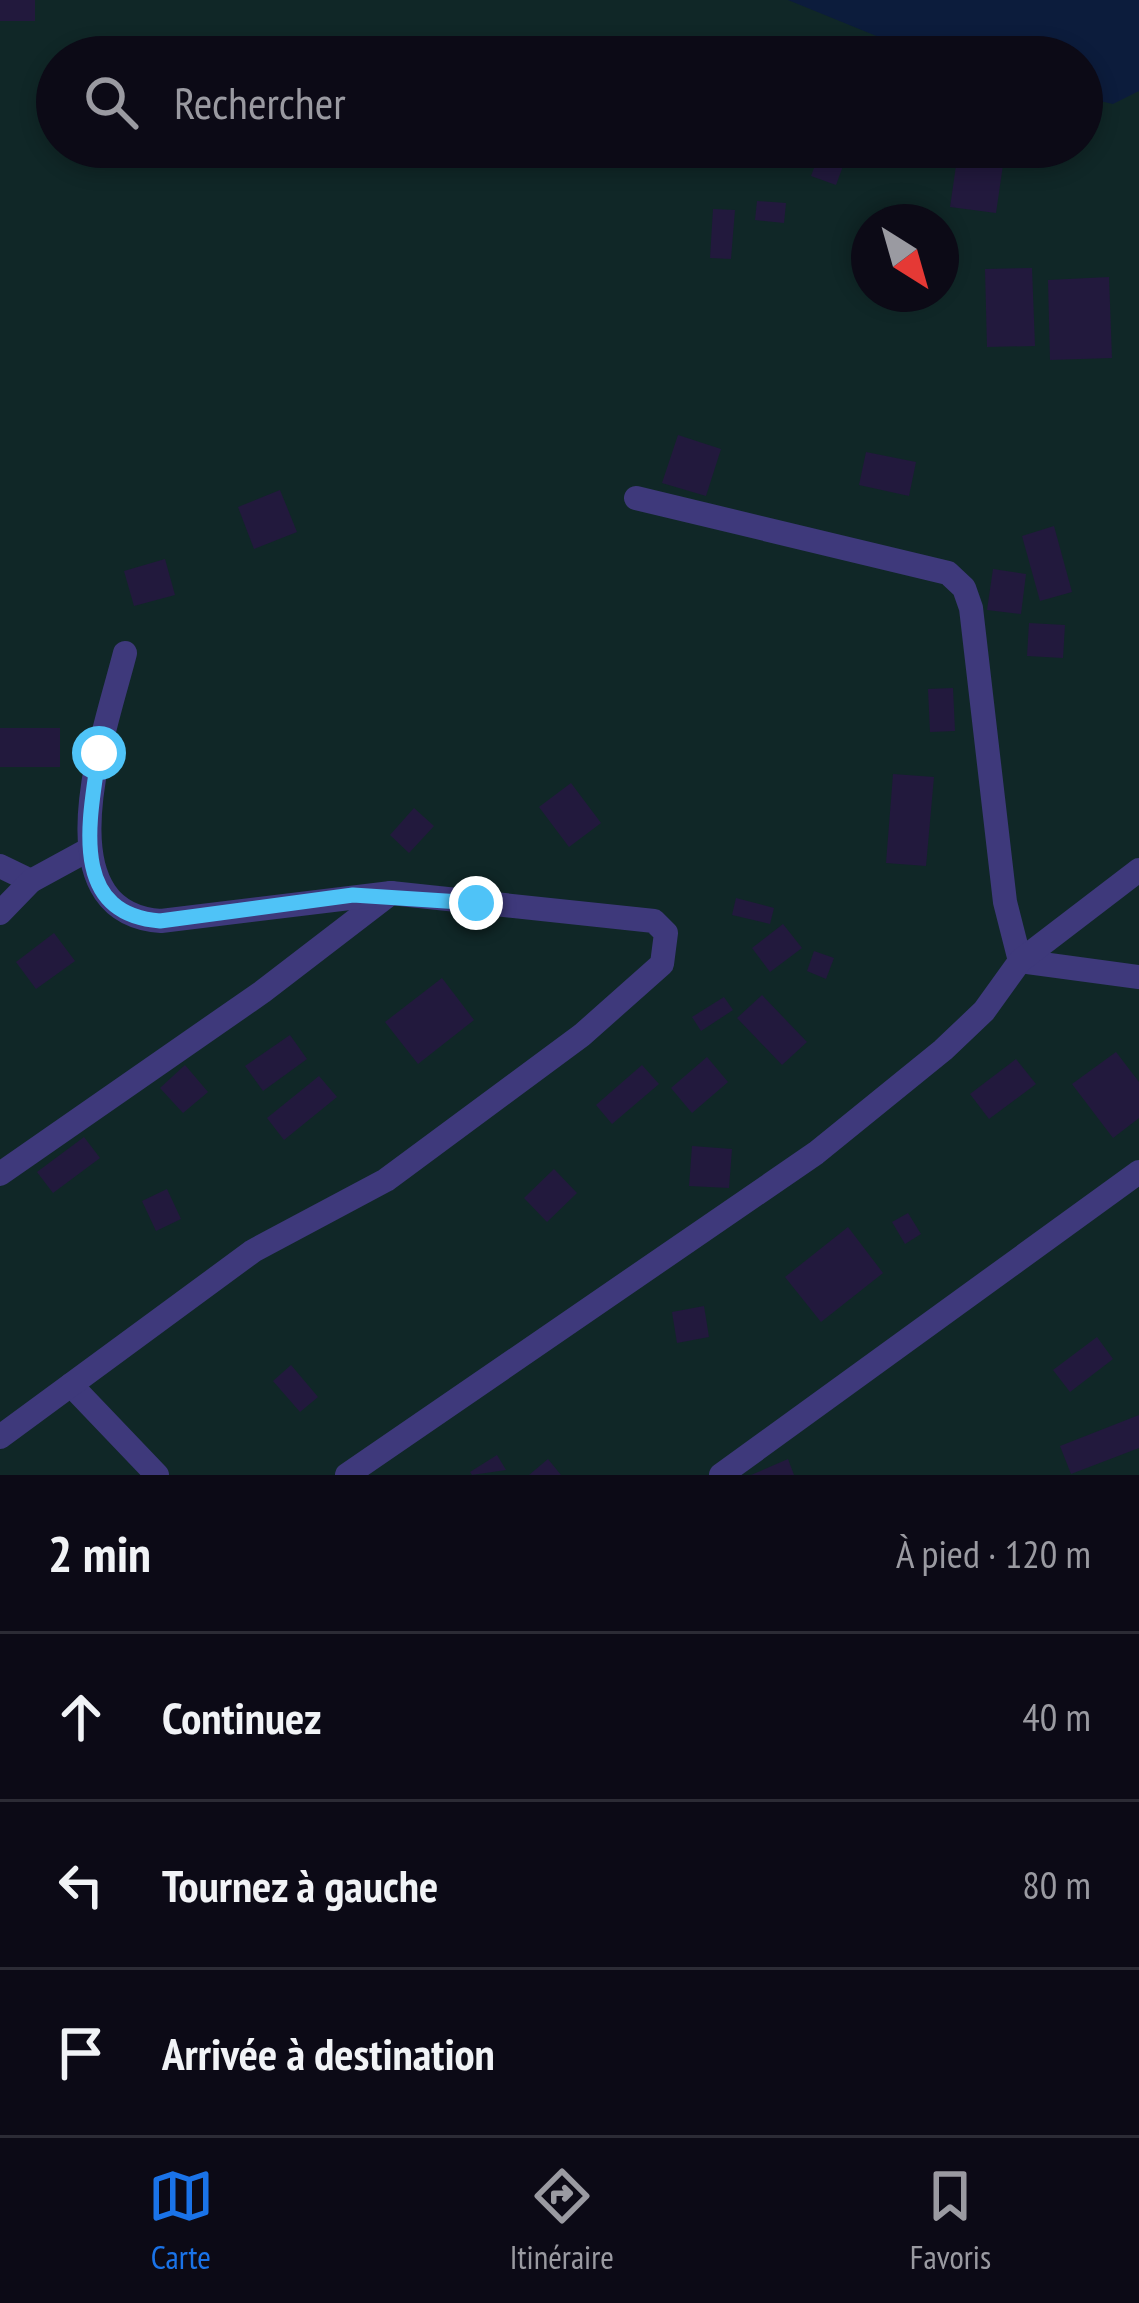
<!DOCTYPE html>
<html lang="fr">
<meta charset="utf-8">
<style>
body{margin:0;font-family:"PT Sans Narrow",sans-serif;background:#15131f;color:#f1f3f6}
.compass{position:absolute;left:851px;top:204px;width:108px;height:108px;border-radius:50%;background:#0c0a16;box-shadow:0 6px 18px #0003;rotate:143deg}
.stop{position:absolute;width:36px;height:36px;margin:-27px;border:9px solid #4fc3f7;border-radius:50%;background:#fff}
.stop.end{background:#4fc3f7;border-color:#fff;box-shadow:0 3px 12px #0008}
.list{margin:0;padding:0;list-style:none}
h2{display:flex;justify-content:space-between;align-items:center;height:156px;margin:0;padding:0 48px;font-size:51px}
h2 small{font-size:39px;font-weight:400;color:#9a9aa1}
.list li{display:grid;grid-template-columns:78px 1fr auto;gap:36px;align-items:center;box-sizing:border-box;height:168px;padding:0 48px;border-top:3px solid #2c2b35}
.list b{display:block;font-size:45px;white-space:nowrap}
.list em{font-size:39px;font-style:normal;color:#9a9aa1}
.icon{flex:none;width:66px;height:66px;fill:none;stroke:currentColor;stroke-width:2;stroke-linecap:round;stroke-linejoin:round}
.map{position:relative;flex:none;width:1139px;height:1475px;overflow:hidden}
.search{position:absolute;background:#0c0a16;box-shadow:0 6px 18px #0003;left:36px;right:36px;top:36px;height:132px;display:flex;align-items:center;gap:30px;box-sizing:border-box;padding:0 42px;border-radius:66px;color:#9a9aa1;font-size:45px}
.sheet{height:660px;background:#0c0a16}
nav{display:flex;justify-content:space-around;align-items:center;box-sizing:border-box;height:168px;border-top:3px solid #2c2b35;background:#0c0a16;font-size:33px;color:#9a9aa1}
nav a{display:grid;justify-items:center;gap:6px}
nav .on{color:#1a73e8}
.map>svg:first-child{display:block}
.green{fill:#102727;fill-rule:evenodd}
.water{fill:#0c1c3c}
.building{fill:#22193d}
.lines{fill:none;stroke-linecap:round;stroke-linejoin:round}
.minor{stroke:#3e397b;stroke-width:24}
.route{stroke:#4fc3f7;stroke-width:15}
</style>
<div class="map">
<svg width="1139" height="1475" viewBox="0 0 1139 1475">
<rect width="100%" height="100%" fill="#100d1d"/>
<!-- green -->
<path class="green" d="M 0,0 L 1139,0 L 1139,1475 L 0,1475 ZM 57,57 L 1082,57 L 1082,147 L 57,147 ZM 869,222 L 941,222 L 941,294 L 869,294 Z"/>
<!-- water -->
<path class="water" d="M 788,0 L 1139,0 L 1139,91 L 1113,104 L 1082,97 L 1082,57 L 928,57 Z"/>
<!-- building -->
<g class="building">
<rect x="0" y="0" width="35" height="21"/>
<path d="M 665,147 L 710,147 L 703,164 Z"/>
<path d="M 822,147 L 850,147 L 836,185 L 811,176 Z"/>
<path d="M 957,159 L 1003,165 L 996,213 L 950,207 Z"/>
<path d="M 757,201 L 786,203 L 784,223 L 755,220 Z"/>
<path d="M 713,209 L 735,210 L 731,259 L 710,258 Z"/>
<path d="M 1032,268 L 1035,346 L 987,347 L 985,269 Z"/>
<path d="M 1109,277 L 1112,358 L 1050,360 L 1048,280 Z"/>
<path d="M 678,435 L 721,449 L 706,496 L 662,483 Z"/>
<path d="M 866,452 L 916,462 L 909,496 L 859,485 Z"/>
<path d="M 280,490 L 297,532 L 254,549 L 238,507 Z"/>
<path d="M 1054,526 L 1072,592 L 1040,601 L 1022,536 Z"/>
<path d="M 165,559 L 175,595 L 134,606 L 124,571 Z"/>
<path d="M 993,569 L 1026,574 L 1021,614 L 987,610 Z"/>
<path d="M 1029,623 L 1065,625 L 1063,658 L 1027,656 Z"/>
<path d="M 953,688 L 955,731 L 930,732 L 928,689 Z"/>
<rect x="0" y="728" width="60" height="39"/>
<path d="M 893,774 L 934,777 L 926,866 L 886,863 Z"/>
<path d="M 571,783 L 601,823 L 569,847 L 539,807 Z"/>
<path d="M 414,808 L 434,826 L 409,853 L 390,835 Z"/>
<path d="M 736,898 L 774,908 L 770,924 L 732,915 Z"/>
<path d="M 783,924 L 802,948 L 770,972 L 752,948 Z"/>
<path d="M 54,933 L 75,961 L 36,989 L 16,962 Z"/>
<path d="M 814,951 L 834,958 L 826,979 L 807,971 Z"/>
<path d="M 442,978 L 474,1020 L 418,1064 L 385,1022 Z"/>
<path d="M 762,995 L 807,1042 L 782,1065 L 737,1018 Z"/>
<path d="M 724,997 L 733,1010 L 701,1031 L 692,1017 Z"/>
<path d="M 290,1035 L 307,1059 L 263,1091 L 245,1066 Z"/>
<path d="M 1116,1052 L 1139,1082 L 1139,1118 L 1113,1138 L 1072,1084 Z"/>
<path d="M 707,1057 L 728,1082 L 692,1113 L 671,1088 Z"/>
<path d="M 1016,1059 L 1036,1084 L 989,1119 L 970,1094 Z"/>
<path d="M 185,1065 L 208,1092 L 183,1113 L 160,1088 Z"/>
<path d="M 642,1065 L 659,1084 L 612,1124 L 596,1105 Z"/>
<path d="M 319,1076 L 337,1097 L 284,1140 L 267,1118 Z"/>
<path d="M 84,1137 L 100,1158 L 53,1193 L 37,1172 Z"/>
<path d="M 692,1146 L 732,1149 L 729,1188 L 689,1186 Z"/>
<path d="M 554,1169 L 577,1193 L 547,1222 L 524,1198 Z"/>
<path d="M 167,1189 L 181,1219 L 156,1231 L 142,1201 Z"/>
<path d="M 908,1213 L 921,1234 L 905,1244 L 892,1222 Z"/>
<path d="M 848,1227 L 883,1273 L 821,1322 L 785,1277 Z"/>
<path d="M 704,1306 L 709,1337 L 677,1343 L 672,1312 Z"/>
<path d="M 1097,1337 L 1113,1359 L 1070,1392 L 1053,1370 Z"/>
<path d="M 291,1365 L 318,1397 L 300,1412 L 273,1381 Z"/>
<path d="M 1139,1415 L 1139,1448 L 1071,1474 L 1060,1446 Z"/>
<path d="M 497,1455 L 506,1470 L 472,1475 L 470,1472 Z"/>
<path d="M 548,1459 L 561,1475 L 529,1475 Z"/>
<path d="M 788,1459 L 794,1475 L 751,1475 Z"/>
</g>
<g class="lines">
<!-- minor -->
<g class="minor">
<path d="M 636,498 L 948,573 L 964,588 L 971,608 L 1005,902 L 1020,961 L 1139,977"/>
<path d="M 0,866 L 31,881"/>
<path d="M 0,913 L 31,881 L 86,851"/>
<path d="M 0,1174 L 262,992 L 391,893"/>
<path d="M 71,1385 L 157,1475"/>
<path d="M 0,1437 L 253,1251 L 386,1180 L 582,1035 L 662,964 L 666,933 L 654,921 L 391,893 L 161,921 C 38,912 107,725 125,653"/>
<path d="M 347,1475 L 816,1153 L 943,1050 L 984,1011 L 1020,961 L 1139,870"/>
<path d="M 721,1475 L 1139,1172"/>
</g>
</g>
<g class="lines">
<!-- route -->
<path class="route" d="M 99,753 C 90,817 67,914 160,921 L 353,895 L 476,903"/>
</g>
</svg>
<svg class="compass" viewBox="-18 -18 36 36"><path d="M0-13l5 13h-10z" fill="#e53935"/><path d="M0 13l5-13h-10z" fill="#9a9aa1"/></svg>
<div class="stop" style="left:99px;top:753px"></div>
<div class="stop end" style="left:476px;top:903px"></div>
<div class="search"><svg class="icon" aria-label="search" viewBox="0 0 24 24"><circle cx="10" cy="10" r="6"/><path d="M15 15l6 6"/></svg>Rechercher</div>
</div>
<section class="sheet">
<h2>2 min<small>À pied · 120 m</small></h2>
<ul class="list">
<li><svg class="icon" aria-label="ahead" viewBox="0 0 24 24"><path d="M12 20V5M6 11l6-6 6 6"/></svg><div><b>Continuez</b></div><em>40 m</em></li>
<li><svg class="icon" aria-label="left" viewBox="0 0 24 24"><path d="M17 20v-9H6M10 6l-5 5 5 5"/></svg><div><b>Tournez à gauche</b></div><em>80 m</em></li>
<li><svg class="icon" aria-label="arrive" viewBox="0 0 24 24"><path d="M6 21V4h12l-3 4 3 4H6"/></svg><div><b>Arrivée à destination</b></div></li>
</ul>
</section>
<nav>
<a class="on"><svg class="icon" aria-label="map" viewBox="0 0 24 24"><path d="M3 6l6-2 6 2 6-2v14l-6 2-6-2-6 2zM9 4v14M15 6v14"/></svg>Carte</a>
<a><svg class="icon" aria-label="directions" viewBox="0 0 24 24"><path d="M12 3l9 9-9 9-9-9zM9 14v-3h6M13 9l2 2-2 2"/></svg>Itinéraire</a>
<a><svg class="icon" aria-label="saved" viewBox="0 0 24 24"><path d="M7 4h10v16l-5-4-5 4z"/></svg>Favoris</a>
</nav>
